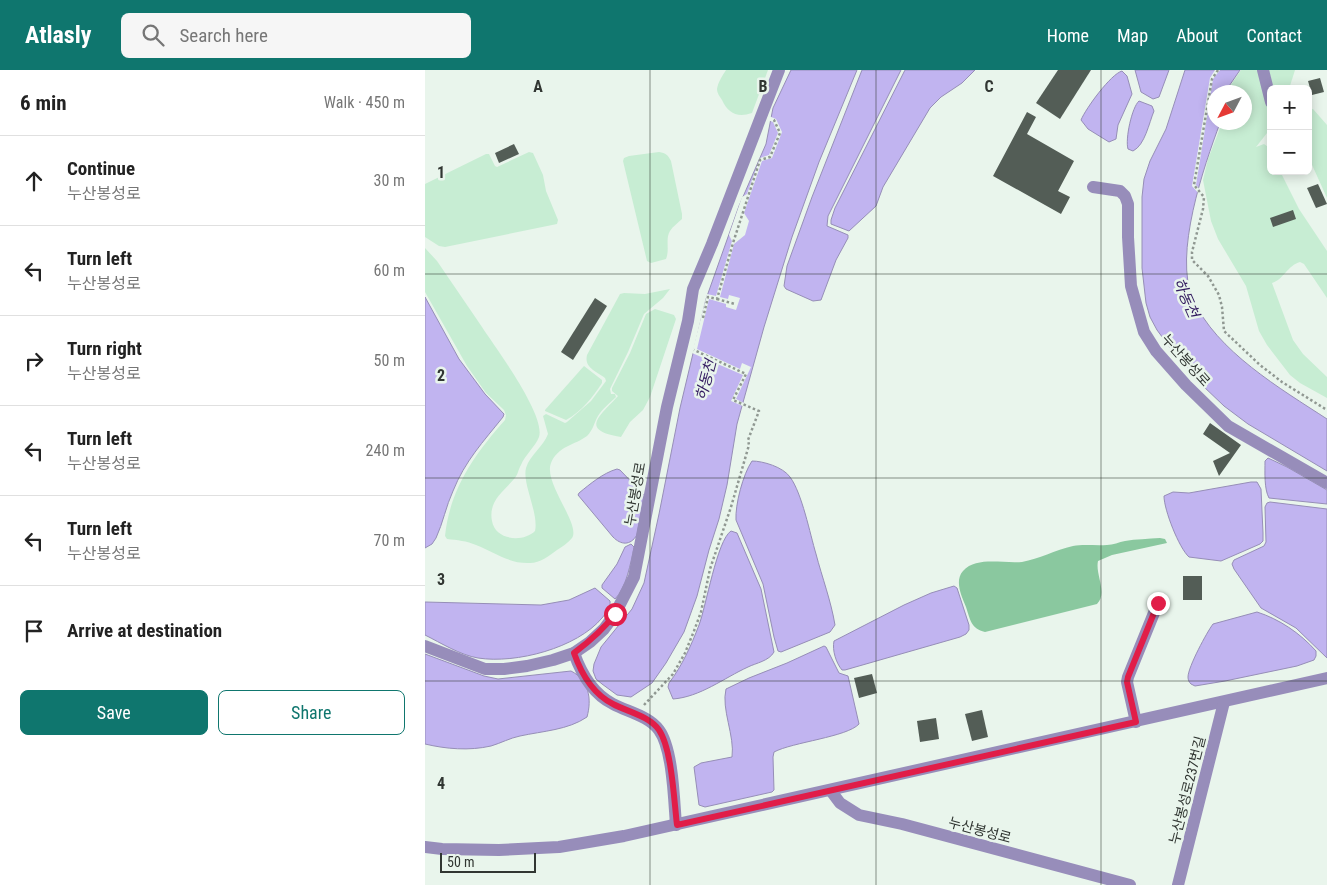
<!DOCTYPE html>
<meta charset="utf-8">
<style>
body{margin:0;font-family:"Roboto Condensed","Noto Sans KR",sans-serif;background:#f6f6f6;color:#222}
.controls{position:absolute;right:15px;top:15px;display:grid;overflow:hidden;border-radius:8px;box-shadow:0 2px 12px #0003}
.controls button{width:45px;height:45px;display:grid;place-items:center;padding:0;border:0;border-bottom:1px solid #e0e0e0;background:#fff;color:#222;font:25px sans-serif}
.compass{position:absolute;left:782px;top:15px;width:45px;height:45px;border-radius:50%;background:#fff;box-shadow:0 2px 12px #0003;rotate:229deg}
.scale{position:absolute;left:15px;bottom:12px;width:96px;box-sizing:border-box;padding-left:5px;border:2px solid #313632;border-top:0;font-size:14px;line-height:18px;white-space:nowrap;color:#313632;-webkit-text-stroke:4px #e9f5ec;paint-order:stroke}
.stop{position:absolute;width:15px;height:15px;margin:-11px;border:4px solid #e11d48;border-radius:50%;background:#fff}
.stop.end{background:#e11d48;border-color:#fff;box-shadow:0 1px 5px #0008}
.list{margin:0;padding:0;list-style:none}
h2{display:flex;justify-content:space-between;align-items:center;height:65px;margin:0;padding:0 20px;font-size:21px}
h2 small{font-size:16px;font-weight:400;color:#767676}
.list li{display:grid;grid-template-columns:32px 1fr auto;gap:15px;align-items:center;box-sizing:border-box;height:90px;padding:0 20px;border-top:1px solid #e0e0e0}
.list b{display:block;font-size:19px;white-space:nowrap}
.list p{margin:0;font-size:16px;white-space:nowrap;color:#767676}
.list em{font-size:16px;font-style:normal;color:#767676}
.actions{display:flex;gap:10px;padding:15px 20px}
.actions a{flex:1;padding:11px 0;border:1px solid #0f766e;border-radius:8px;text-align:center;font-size:18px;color:#0f766e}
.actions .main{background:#0f766e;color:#fff}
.icon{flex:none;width:28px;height:28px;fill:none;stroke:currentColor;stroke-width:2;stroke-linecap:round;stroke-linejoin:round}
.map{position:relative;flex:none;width:902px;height:815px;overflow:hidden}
header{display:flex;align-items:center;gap:30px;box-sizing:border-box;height:70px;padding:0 25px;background:#0f766e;color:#fff}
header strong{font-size:24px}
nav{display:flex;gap:28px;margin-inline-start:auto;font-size:18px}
.search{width:350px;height:45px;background:#f6f6f6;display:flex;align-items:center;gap:12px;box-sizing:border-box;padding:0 18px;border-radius:8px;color:#767676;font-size:19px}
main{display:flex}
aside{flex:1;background:#fff}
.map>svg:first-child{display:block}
.green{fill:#c7edd3}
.forest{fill:#8ac89f}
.water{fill:#c1b4f0;stroke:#968eb7}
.pier{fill:#e9f5ec}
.building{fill:#535d56}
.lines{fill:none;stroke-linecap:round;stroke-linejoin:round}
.path{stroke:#909892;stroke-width:2.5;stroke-dasharray:2.5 2.5;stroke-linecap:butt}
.minor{stroke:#978dba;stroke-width:12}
.route{stroke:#e11d48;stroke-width:6}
.grid{fill:none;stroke:#313632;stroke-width:1;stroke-opacity:0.55}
.labels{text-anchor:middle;stroke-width:5;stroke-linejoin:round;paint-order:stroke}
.street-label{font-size:14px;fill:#313632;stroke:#e9f5ec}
.water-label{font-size:15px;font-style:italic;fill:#331b60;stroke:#e9f5ec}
.grid-label{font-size:16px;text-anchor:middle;font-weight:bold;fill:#313632;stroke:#e9f5ec;stroke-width:5;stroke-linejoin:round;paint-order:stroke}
</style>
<header>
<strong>Atlasly</strong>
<div class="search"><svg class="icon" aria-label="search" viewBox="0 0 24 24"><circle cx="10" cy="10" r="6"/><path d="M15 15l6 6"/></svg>Search here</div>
<nav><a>Home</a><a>Map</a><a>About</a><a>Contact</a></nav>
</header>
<main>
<aside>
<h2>6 min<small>Walk · 450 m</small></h2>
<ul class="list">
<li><svg class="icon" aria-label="ahead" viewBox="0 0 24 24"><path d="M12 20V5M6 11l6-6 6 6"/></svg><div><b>Continue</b><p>누산봉성로</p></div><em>30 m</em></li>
<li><svg class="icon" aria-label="left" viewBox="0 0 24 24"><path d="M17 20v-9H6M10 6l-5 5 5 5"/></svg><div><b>Turn left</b><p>누산봉성로</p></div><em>60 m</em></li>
<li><svg class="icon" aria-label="right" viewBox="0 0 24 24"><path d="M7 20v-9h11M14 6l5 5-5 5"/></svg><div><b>Turn right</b><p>누산봉성로</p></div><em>50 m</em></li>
<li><svg class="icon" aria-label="left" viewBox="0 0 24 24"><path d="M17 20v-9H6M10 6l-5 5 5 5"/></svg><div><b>Turn left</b><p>누산봉성로</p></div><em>240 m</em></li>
<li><svg class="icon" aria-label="left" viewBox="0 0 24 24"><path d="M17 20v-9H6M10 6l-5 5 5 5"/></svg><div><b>Turn left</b><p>누산봉성로</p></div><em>70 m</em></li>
<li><svg class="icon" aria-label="arrive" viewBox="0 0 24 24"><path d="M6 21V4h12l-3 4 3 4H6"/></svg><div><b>Arrive at destination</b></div></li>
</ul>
<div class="actions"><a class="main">Save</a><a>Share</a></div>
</aside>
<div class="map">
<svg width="902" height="815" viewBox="0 0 902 815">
<rect width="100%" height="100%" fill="#e9f5ec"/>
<!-- green -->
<g class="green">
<path d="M 301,0 L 343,0 L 327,43 C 312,48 303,43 297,30 C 295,27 292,23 292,19 C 293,12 298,5 301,0 Z"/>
<path d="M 816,0 L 833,0 L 846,46 L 846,58 L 831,77 L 839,74 L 846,79 L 846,101 L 855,101 L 874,139 L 902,181 L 902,228 L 879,194 L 875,192 C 863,195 858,210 847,213 L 868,270 L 878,284 L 902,307 L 902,328 L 875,313 L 865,305 L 842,275 L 834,261 L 821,216 L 793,169 L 786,151 L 778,110 L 783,89 L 797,53 L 819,52 L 819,22 L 801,22 Z"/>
<path d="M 842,0 L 870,0 L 864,19 L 847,19 Z"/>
<path d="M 888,39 L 902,55 L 902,128 L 883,86 L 883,40 Z"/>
<path d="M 104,82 L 108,83 L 118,105 L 121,121 L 133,150 L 132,154 L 20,177 L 14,176 L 0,167 L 0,114 L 61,84 L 64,84 L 70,96 L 72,97 Z"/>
<path d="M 234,82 C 241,83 243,85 246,91 L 257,144 L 257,149 C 253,153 248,156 245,161 C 240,169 245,180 241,189 L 226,193 L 222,191 L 198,91 L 199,88 L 204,86 Z"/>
<path d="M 0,178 L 12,191 C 27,213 42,235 57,257 C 70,277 121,345 114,367 C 110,377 100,385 96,395 C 93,400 93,405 89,409 C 79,421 63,431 67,451 C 70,470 98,473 110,461 C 114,443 97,414 101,398 C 105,385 118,377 123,364 L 118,346 L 121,344 L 140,353 L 142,352 L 166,331 L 181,311 L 180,308 C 171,301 159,298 162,285 L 195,224 L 199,223 L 220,224 L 245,219 L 238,228 L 219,244 L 203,282 L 185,319 L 186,324 L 190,324 L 191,327 C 185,333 177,339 173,346 C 169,353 168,360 162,366 C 150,375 133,376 126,393 C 118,413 156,454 147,468 C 143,473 137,477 132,480 C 124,486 115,493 105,493 C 84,494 69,482 51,475 C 42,471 32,470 22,469 L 20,466 C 25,419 49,385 80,350 L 81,345 L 79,340 L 61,323 L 42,296 L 0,222 Z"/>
<path d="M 230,239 L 249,245 L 251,249 L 225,327 L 218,340 L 205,352 L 196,367 C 153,360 176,345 193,326 L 187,321 L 187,318 L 205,283 L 221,244 Z"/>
<path d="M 159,296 L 177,310 L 177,313 C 168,327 156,342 141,350 L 120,341 L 120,340 Z"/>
</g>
<!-- forest -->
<path class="forest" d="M 735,468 L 740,469 L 742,473 L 687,485 L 673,491 C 670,504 683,523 672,534 L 560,562 C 546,559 545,549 541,537 C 537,527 529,511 538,501 C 552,486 578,494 597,492 C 614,489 630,480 648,476 C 659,474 671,476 682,475 C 688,475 694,472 700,471 C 711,469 723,469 735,468 Z"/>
<!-- water -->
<g class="water">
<path d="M 366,0 L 432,0 L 394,92 L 367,167 L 339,257 L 312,354 L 302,415 L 294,449 L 284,480 L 272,526 L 259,562 L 241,593 L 227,613 L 206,627 L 192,625 L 177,614 L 171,609 L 168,601 L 169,594 L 176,577 L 207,539 L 219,513 L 234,444 L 255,338 L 281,229 L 314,136 L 341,74 L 348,38 Z"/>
<path d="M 437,0 L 476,0 L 403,146 L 402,156 L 423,165 L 423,168 L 411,190 L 396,230 L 388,231 L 361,219 L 359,216 L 362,196 L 387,127 Z"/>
<path d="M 480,0 L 550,0 L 537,13 L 516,27 L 505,38 L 458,117 L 451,136 L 424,161 L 406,154 L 406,150 L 410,138 Z"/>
<path d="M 710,0 L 744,0 L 734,27 L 728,29 L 716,22 Z"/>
<path d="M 760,0 L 815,0 L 800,22 L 789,22 L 789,52 L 795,53 C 779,96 748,185 768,229 C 791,281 856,319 902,349 L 902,401 L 823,354 L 799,336 L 777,315 L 746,279 L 732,260 L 725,247 L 721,233 L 717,198 L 717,127 L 719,109 L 725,91 L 741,59 Z"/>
<path d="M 697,1 L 702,6 L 707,24 L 693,55 L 691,69 L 684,72 L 663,59 L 656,50 C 661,38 686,4 697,1 Z"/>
<path d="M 714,31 L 727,36 L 729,41 C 724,53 720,75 708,81 L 703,79 C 700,69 707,37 714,31 Z"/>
<path d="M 0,227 L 34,289 L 60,324 L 79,344 L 78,347 C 58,372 40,391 28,421 C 21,436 18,453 11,468 L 7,474 L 0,478 Z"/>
<path d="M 843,388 L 862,397 L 902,420 L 902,434 L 844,428 C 839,419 840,402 840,391 Z"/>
<path d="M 327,391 C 338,391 358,397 365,407 C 377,423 385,464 391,484 C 397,507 406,531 410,555 L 405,562 L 356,582 L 353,581 L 349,567 L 338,514 L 311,450 C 310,435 318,404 327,391 Z"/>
<path d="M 192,399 L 195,400 L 219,425 L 212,465 C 205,476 196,475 188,467 L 153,425 L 154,423 C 165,414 178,403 192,399 Z"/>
<path d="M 826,412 L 832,412 L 836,419 L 838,463 L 838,471 L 835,474 L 796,491 L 764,487 C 754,478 739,440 739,426 L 748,422 L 764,423 Z"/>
<path d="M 845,432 L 902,439 L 902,588 L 871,558 L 836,538 L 809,499 L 807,494 L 809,490 L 839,476 L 841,472 L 840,437 L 842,433 Z"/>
<path d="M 306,461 L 312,463 L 336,519 L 349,582 C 344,591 331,593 323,597 C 299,608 275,627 248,629 L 243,617 L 244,613 C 257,596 266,576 274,555 C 281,537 292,470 306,461 Z"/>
<path d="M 206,474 L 209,477 C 206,492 201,519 190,529 L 177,518 L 177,515 L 192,494 L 200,477 Z"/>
<path d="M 529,516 L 532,518 L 544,555 L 544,560 L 541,564 L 535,567 L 420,600 L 417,600 C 411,593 407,580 409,571 L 479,535 L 506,523 Z"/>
<path d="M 170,518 L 185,531 C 186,538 181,543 177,548 C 152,578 91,594 53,588 C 35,585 16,573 0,565 L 0,532 L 116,535 L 144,530 Z"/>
<path d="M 832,542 C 854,549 875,563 891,581 L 891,586 L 889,590 L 872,596 L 800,611 L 770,616 L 766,614 C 764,612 763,610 763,607 C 763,597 782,562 788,554 Z"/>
<path d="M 399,576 L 401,577 L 414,603 L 423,606 L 434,654 C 422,667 368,672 349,682 L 348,687 L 349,720 L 347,722 L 280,737 L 274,735 L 269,697 L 276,693 L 307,687 C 310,666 296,639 301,619 L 324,608 L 362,593 Z"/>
<path d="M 0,584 L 59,606 L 73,609 L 146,601 C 164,610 167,629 162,647 C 143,660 118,661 95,666 C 85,668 76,673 66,676 C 44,681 21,679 0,674 Z"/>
</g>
<!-- pier -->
<g class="pier">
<path d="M 790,0 L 795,0 L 788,9 L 771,115 L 776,121 L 775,125 L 767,116 L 785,8 Z"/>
<path d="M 344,46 L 351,49 L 357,62 L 347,88 L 337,91 L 319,143 L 324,151 L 320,165 L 309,174 L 295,227 L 303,229 L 304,225 L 315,228 L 311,240 L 301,237 L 301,234 L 284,229 L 272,279 L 315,299 L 317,293 L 326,297 L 311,329 L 321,334 L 320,337 L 306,331 L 318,305 L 267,283 L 282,224 L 291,226 L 307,171 L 304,165 L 317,127 L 322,124 L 335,88 L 344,85 L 353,63 L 348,52 L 343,50 Z"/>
</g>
<!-- building -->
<g class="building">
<path d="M 633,0 L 666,0 L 635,49 L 611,33 Z"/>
<path d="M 895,8 L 899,22 L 887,25 L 883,11 Z"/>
<path d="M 602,42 L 611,47 L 602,64 L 649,91 L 633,121 L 645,127 L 636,144 L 568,106 Z"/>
<path d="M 89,74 L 94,84 L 74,93 L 70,83 Z"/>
<path d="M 893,114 L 902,134 L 891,138 L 882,118 Z"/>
<path d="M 868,140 L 871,149 L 848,157 L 845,148 Z"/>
<path d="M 170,228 L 182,236 L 148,290 L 136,282 Z"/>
<path d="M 785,353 L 816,375 L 794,406 L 788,391 L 805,383 L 778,364 Z"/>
<rect x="758" y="506" width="19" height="24"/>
<path d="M 447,604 L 452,623 L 434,628 L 429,608 Z"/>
<path d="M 557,640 L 563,667 L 547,671 L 540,644 Z"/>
<path d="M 511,648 L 514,669 L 495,672 L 492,651 Z"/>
</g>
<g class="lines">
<!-- path -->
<g class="path">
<path d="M 793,0 L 787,9 L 769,115 L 779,127 L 778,139 L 767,182 L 767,190 L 783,206 L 794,225 L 797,237 L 799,261 L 835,295 L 857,312 L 902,340"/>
<path d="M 292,229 L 310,234"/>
<path d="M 278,248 L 283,227 L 292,229 L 308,173 L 335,90 L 345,87 L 355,63 L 349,50 L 347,49"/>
<path d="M 219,635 L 248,604 L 260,583 L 269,561 L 276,542 L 285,499 L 306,437 L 324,375 L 323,370 L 334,341 L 308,330 L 321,304 L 269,280"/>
</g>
<!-- minor -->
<g class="minor">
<path d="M 838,0 L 846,32"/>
<path d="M 668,117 L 695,121 L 700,126 L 703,134 L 703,167 L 706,216 L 719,262 L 731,281 L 761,315 L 803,356 L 902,413"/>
<path d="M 0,576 L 60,599 L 79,599 L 102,596 L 128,590 L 149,583 L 165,572 L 179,559 L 190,544 L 209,507 L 242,337 L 263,251 L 268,219 L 287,174 L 354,0"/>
<path d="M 149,583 C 156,603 168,624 188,634 C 203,642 224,646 234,660 C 248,679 249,731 251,755"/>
<path d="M 711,652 L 702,612 L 703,607 L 733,533"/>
<path d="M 406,721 L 415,733 L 434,745 L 477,754 L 705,815"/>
<path d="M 0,777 L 17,779 L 74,780 L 134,777 L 199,766 L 902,608"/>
<path d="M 753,815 L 799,632"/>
</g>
</g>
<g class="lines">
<!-- route -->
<path class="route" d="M 190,544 C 178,560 165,571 149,583 C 156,603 168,624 188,634 C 203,642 224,646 234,660 C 247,679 249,731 252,755 L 711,652 L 702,612 L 703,607 L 733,533"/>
</g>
<!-- grid -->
<path class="grid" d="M 225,0 L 225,815M 451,0 L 451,815M 676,0 L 676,815M 0,204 L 902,204M 0,408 L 902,408M 0,611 L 902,611"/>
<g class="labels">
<!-- street labels -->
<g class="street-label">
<text transform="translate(761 290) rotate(48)" y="5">누산봉성로</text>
<text transform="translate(210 424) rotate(-80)" y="5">누산봉성로</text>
<text transform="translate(762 720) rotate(-76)" y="5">누산봉성로237번길</text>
<text transform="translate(555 760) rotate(15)" y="5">누산봉성로</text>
</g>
<!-- water labels -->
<g class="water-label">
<text transform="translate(761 228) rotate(66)" y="5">하동천</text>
<text transform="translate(281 310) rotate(-75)" y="5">하동천</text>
</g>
</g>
<g class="grid-label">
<text x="113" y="22">A</text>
<text x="338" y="22">B</text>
<text x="564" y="22">C</text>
<text x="16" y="108">1</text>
<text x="16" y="311">2</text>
<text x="16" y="515">3</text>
<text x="16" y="719">4</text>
</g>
</svg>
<div class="controls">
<button>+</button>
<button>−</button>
</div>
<svg class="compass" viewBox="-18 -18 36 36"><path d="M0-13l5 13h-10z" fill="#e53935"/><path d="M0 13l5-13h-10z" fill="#767676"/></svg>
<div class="scale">50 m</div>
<div class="stop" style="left:190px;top:544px"></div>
<div class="stop end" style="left:733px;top:533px"></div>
</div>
</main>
